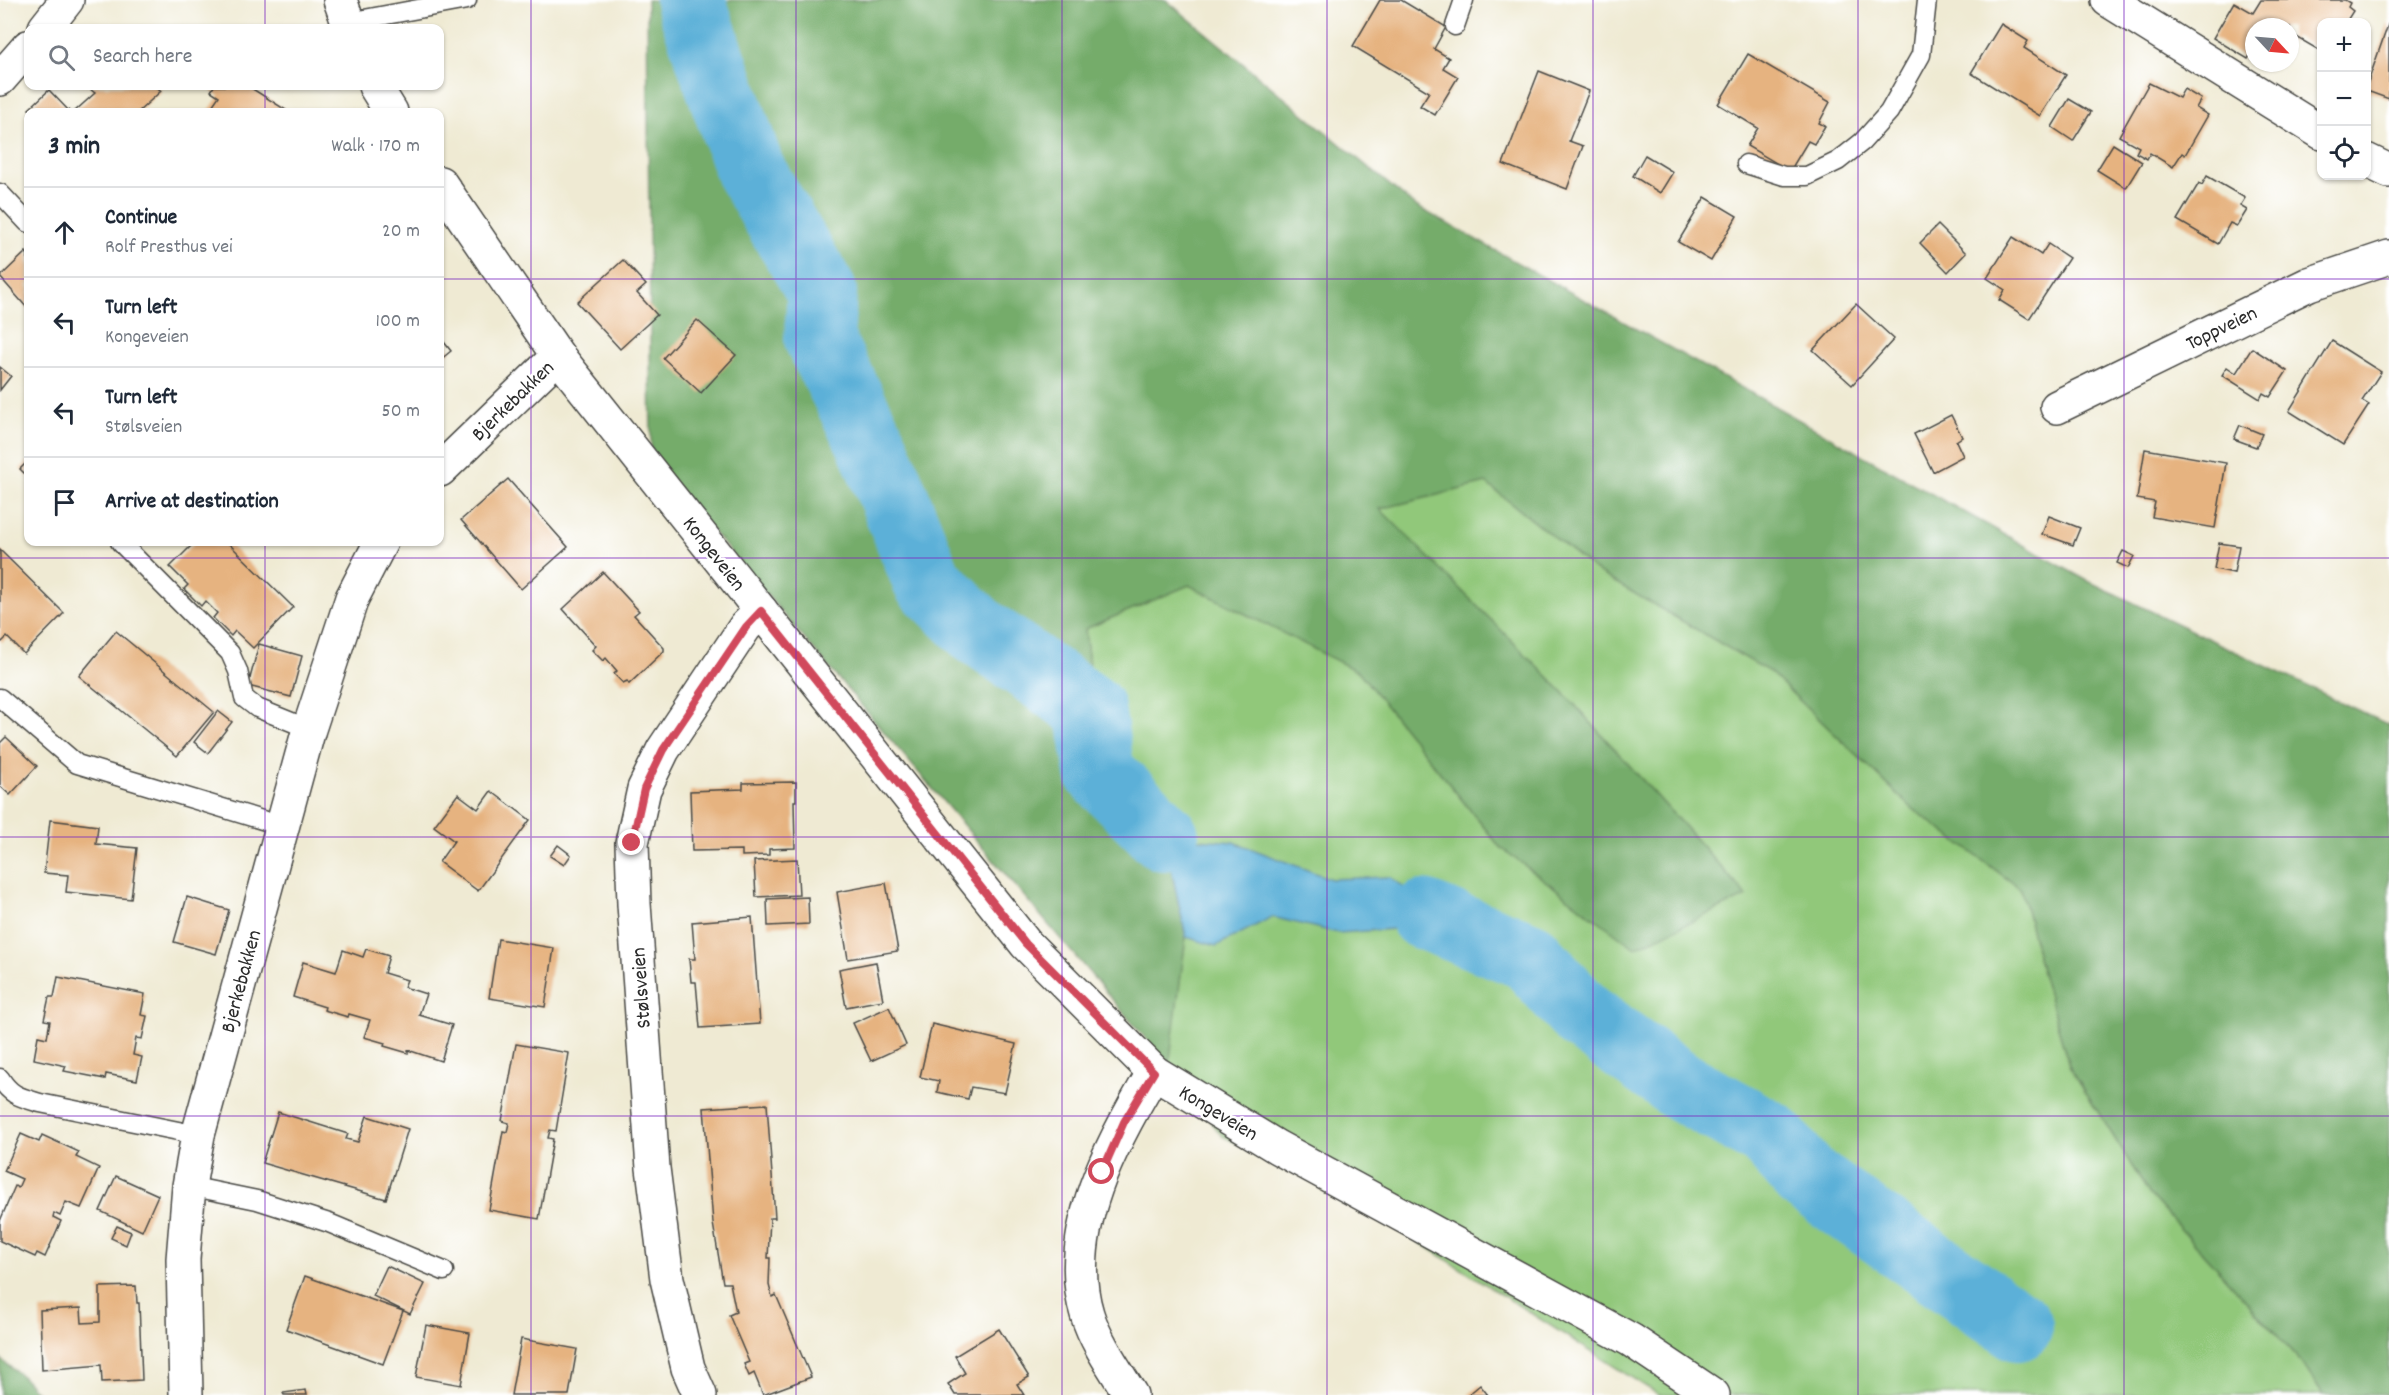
<!DOCTYPE html>
<meta charset="utf-8">
<style>
body{margin:0;font-family:Dekko,sans-serif;background:#f2f2f3;color:#1f2937}
.controls{position:absolute;right:18px;top:18px;display:grid;overflow:hidden;border-radius:12px;box-shadow:0 2px 4px #0004}
.controls button{width:54px;height:54px;display:grid;place-items:center;padding:0;border:0;border-bottom:2px solid #e0e1e3;background:#fff;color:#1f2937;font:30px sans-serif}
.compass{position:absolute;left:2245px;top:18px;width:54px;height:54px;border-radius:50%;background:#fff;box-shadow:0 2px 4px #0004;rotate:116deg}
.stop{position:absolute;width:18px;height:18px;margin:-14px;border:4px solid #d1495b;border-radius:50%;background:#fff}
.stop.end{background:#d1495b;border-color:#fff;box-shadow:0 2px 6px #0008}
.list{margin:0;padding:0;list-style:none}
h2{display:flex;justify-content:space-between;align-items:center;height:78px;margin:0;padding:0 24px;font-size:26px}
h2 small{font-size:20px;font-weight:400;color:#747a83}
.list li{display:grid;grid-template-columns:39px 1fr auto;gap:18px;align-items:center;box-sizing:border-box;height:90px;padding:0 24px;border-top:2px solid #e0e1e3}
.list b{display:block;font-size:22px;white-space:nowrap}
.list p{margin:0;font-size:20px;white-space:nowrap;color:#747a83}
.list em{font-size:20px;font-style:normal;color:#747a83}
.icon{flex:none;width:33px;height:33px;fill:none;stroke:currentColor;stroke-width:2;stroke-linecap:round;stroke-linejoin:round}
.map{position:relative;flex:none;width:2389px;height:1395px;overflow:hidden}
.search{position:absolute;background:#fff;box-shadow:0 2px 4px #0004;left:24px;top:24px;width:420px;height:66px;display:flex;align-items:center;gap:15px;box-sizing:border-box;padding:0 21px;border-radius:12px;color:#747a83;font-size:22px}
.panel{position:absolute;background:#fff;box-shadow:0 2px 4px #0004;left:24px;top:108px;width:420px;height:438px;border-radius:12px}
.map>svg:first-child{display:block}
.green{fill:#91c87a;stroke:#5e7a52;stroke-width:1.5}
.forest{fill:#74ac6a;stroke:#506c4a;stroke-width:1.5}
.water{fill:#5cb0d8;stroke:#446e82;stroke-width:1.5}
.lines{fill:none;stroke-linecap:round;stroke-linejoin:round}
.river{stroke:#5cb0d8;stroke-width:70}
.building{fill:#e6b380}
.lane-casing{stroke:#484844;stroke-width:21}
.street-casing{stroke:#484844;stroke-width:36}
.lane{stroke:#fff;stroke-width:18}
.street{stroke:#fff;stroke-width:33}
.route{stroke:#d1495b;stroke-width:8}
.grid{fill:none;stroke:#7b2cbf;stroke-width:1.5;stroke-opacity:0.55}
.labels{text-anchor:middle;stroke-width:5;stroke-linejoin:round;paint-order:stroke}
.street-label{font-size:21px;fill:#2b2b2b;stroke:#fff}
</style>
<div class="map">
<svg width="2389" height="1395" viewBox="0 0 2389 1395">
<rect width="100%" height="100%" fill="#fff"/>
<filter id="ink" filterUnits="userSpaceOnUse"><feTurbulence type="fractalNoise" baseFrequency=".0167" numOctaves="2"/><feDisplacementMap in="SourceGraphic" scale="12" xChannelSelector="R" yChannelSelector="G"/><feConvolveMatrix kernelMatrix="1 2 1 2 8 2 1 2 1" color-interpolation-filters="sRGB"/></filter>
<filter id="wash" filterUnits="userSpaceOnUse"><feTurbulence type="fractalNoise" baseFrequency=".008" numOctaves="4" result="noise"/><feDisplacementMap in="SourceGraphic" scale="24" xChannelSelector="R" yChannelSelector="G"/><feGaussianBlur stdDeviation="1.35" result="paint"/><feColorMatrix in="noise" values="0 0 0 0 0 0 0 0 0 0 0 0 0 0 0 0 0 1.4 0 .05"/><feComposite in="paint" operator="in"/></filter>
<g filter="url(#wash)">
<rect width="100%" height="100%" fill="#efead3"/>
<!-- green -->
<path class="green" d="M 1486,483 L 1599,573 L 1770,672 L 1912,808 L 2021,889 L 2041,969 L 2069,1065 L 2150,1195 L 2303,1364 L 2323,1395 L 1659,1395 L 1355,1201 L 1222,1136 L 1169,1066 L 1164,836 L 1097,741 L 1085,629 L 1189,585 L 1359,672 L 1500,847 L 1747,896 L 1564,693 L 1379,509 Z"/>
<!-- forest -->
<g class="forest">
<path d="M 647,0 L 1166,0 L 1414,205 L 2086,580 L 2389,725 L 2389,1395 L 2323,1395 L 2303,1364 L 2150,1195 L 2069,1065 L 2041,969 L 2021,889 L 1912,808 L 1770,672 L 1599,573 L 1486,483 L 1380,509 L 1564,693 L 1747,896 L 1635,948 L 1500,847 L 1359,672 L 1189,585 L 1085,629 L 1097,741 L 1164,836 L 1186,937 L 1169,1066 L 651,459 Z"/>
<path d="M 0,1359 L 23,1377 L 39,1395 L 0,1395 Z"/>
</g>
<!-- water -->
<path class="water" d="M 1164,836 L 1234,842 L 1331,879 L 1390,877 L 1427,906 L 1421,927 L 1338,933 L 1272,917 L 1216,946 L 1186,937 Z"/>
<g class="lines">
<!-- river -->
<g class="river">
<path d="M 690,0 L 750,170 L 822,292 L 819,339 L 872,444 L 928,582 L 975,628 L 1090,709 L 1100,773 L 1164,836"/>
<path d="M 1424,915 L 1529,956 L 1583,1016 L 1679,1085 L 1769,1135 L 1807,1178 L 2018,1326"/>
</g>
</g>
<g id="blocks">
<!-- building -->
<g class="building">
<path d="M 1380,0 L 1401,0 L 1446,27 L 1434,49 L 1449,58 L 1443,68 L 1458,77 L 1435,115 L 1420,106 L 1429,92 L 1353,46 Z"/>
<path d="M 2261,0 L 2345,0 L 2350,3 L 2348,7 L 2353,11 L 2346,22 L 2322,22 L 2322,52 L 2295,36 L 2292,42 L 2290,41 L 2290,27 L 2274,27 L 2275,25 L 2270,22 L 2266,27 L 2254,27 L 2254,48 L 2248,59 L 2213,38 L 2234,2 L 2253,13 Z"/>
<path d="M 2389,22 L 2389,99 L 2367,91 L 2367,85 Z"/>
<path d="M 2001,24 L 2028,41 L 2024,48 L 2066,75 L 2040,116 L 1971,73 Z"/>
<path d="M 1748,54 L 1830,102 L 1819,123 L 1825,126 L 1814,144 L 1808,141 L 1790,171 L 1747,146 L 1758,128 L 1718,104 Z"/>
<path d="M 1539,71 L 1589,91 L 1569,141 L 1583,146 L 1567,189 L 1503,164 Z"/>
<path d="M 2149,83 L 2179,98 L 2184,89 L 2201,99 L 2196,108 L 2208,115 L 2185,155 L 2182,153 L 2173,167 L 2150,153 L 2147,159 L 2136,153 L 2139,147 L 2119,136 Z"/>
<path d="M 94,86 L 156,86 L 161,91 L 138,112 L 74,112 L 95,93 L 90,89 Z"/>
<path d="M 214,86 L 248,86 L 289,112 L 208,112 L 219,96 L 211,91 Z"/>
<path d="M 49,90 L 70,112 L 32,112 L 29,109 Z"/>
<path d="M 2069,99 L 2091,112 L 2073,141 L 2052,127 Z"/>
<path d="M 2113,144 L 2142,162 L 2126,188 L 2097,170 Z"/>
<path d="M 1645,155 L 1673,172 L 1660,193 L 1633,176 Z"/>
<path d="M 2207,176 L 2245,198 L 2240,206 L 2247,210 L 2237,226 L 2230,223 L 2218,244 L 2177,220 L 2199,183 L 2202,185 Z"/>
<path d="M 1705,197 L 1737,216 L 1711,261 L 1678,242 Z"/>
<path d="M 1938,225 L 1966,253 L 1948,272 L 1920,243 Z"/>
<path d="M 2013,237 L 2041,255 L 2048,244 L 2069,258 L 2029,319 L 1999,300 L 2005,290 L 1987,278 Z"/>
<path d="M 26,252 L 28,255 L 28,309 L 0,277 Z"/>
<path d="M 623,260 L 646,285 L 637,293 L 657,315 L 620,349 L 577,302 Z"/>
<path d="M 1856,304 L 1894,339 L 1852,385 L 1813,350 Z"/>
<path d="M 697,320 L 736,355 L 701,393 L 663,358 Z"/>
<path d="M 440,337 L 451,351 L 440,360 Z"/>
<path d="M 2332,341 L 2381,372 L 2362,401 L 2369,405 L 2343,445 L 2289,411 Z"/>
<path d="M 2252,348 L 2287,371 L 2270,397 L 2263,393 L 2260,399 L 2222,375 L 2227,367 L 2236,373 Z"/>
<path d="M 0,367 L 11,376 L 0,390 Z"/>
<path d="M 1951,415 L 1962,437 L 1956,441 L 1963,456 L 1933,472 L 1914,434 Z"/>
<path d="M 2240,425 L 2262,434 L 2256,447 L 2234,439 Z"/>
<path d="M 2145,449 L 2226,463 L 2215,528 L 2152,517 L 2155,502 L 2137,499 Z"/>
<path d="M 28,461 L 28,477 L 20,469 Z"/>
<path d="M 508,479 L 568,547 L 521,589 L 461,520 Z"/>
<path d="M 2049,516 L 2080,528 L 2073,545 L 2042,534 Z"/>
<path d="M 195,542 L 227,542 L 293,607 L 253,648 L 235,631 L 231,636 L 213,618 L 217,613 L 205,601 L 201,606 L 184,589 L 188,585 L 170,567 Z"/>
<path d="M 2219,543 L 2239,546 L 2234,573 L 2214,569 Z"/>
<path d="M 0,550 L 64,613 L 24,654 L 7,637 L 2,642 L 0,640 Z"/>
<path d="M 2123,551 L 2134,556 L 2128,568 L 2117,563 Z"/>
<path d="M 603,572 L 639,611 L 634,615 L 664,648 L 664,651 L 629,684 L 627,681 L 623,683 L 614,674 L 617,671 L 606,658 L 603,661 L 592,650 L 596,646 L 563,609 Z"/>
<path d="M 116,631 L 214,712 L 177,756 L 79,676 Z"/>
<path d="M 259,644 L 302,656 L 291,697 L 248,686 Z"/>
<path d="M 218,711 L 232,722 L 208,753 L 194,742 Z"/>
<path d="M 6,737 L 37,766 L 10,795 L 0,786 L 0,743 Z"/>
<path d="M 796,782 L 796,801 L 794,801 L 795,848 L 769,849 L 769,855 L 742,856 L 742,850 L 692,851 L 690,791 L 743,789 L 743,783 Z"/>
<path d="M 491,791 L 530,820 L 478,891 L 439,862 L 454,841 L 434,826 L 458,794 L 478,809 Z"/>
<path d="M 50,820 L 98,826 L 96,844 L 137,848 L 131,899 L 66,892 L 68,875 L 44,873 Z"/>
<path d="M 558,845 L 571,855 L 564,865 L 550,856 Z"/>
<path d="M 797,859 L 799,895 L 756,897 L 754,861 Z"/>
<path d="M 886,883 L 898,951 L 848,959 L 837,892 Z"/>
<path d="M 187,897 L 229,910 L 216,954 L 174,942 Z"/>
<path d="M 808,897 L 809,924 L 768,926 L 767,899 Z"/>
<path d="M 752,917 L 760,1024 L 700,1028 L 696,982 L 691,982 L 689,959 L 695,959 L 692,922 Z"/>
<path d="M 498,939 L 554,948 L 545,1007 L 489,998 Z"/>
<path d="M 366,949 L 389,956 L 384,973 L 407,980 L 404,987 L 426,994 L 419,1015 L 452,1025 L 441,1061 L 408,1050 L 408,1053 L 384,1046 L 385,1043 L 364,1037 L 370,1020 L 349,1014 L 348,1017 L 324,1010 L 325,1007 L 293,997 L 303,962 L 336,972 L 343,950 L 363,957 Z"/>
<path d="M 876,962 L 883,1000 L 846,1007 L 839,969 Z"/>
<path d="M 58,977 L 145,994 L 141,1015 L 147,1016 L 142,1039 L 136,1038 L 133,1055 L 142,1057 L 137,1080 L 106,1074 L 105,1079 L 64,1071 L 66,1066 L 34,1059 L 38,1036 L 47,1038 L 50,1021 L 44,1020 L 49,997 L 54,997 Z"/>
<path d="M 889,1007 L 906,1045 L 871,1061 L 853,1023 Z"/>
<path d="M 932,1024 L 1016,1044 L 1005,1093 L 971,1087 L 968,1099 L 937,1092 L 939,1081 L 920,1077 Z"/>
<path d="M 516,1044 L 569,1053 L 556,1131 L 550,1130 L 548,1138 L 553,1139 L 539,1219 L 489,1210 L 503,1131 L 507,1132 L 509,1123 L 502,1121 Z"/>
<path d="M 767,1104 L 775,1218 L 770,1218 L 768,1258 L 770,1258 L 769,1285 L 772,1297 L 776,1295 L 811,1377 L 763,1395 L 754,1373 L 749,1376 L 744,1364 L 749,1362 L 729,1315 L 736,1312 L 730,1283 L 723,1283 L 713,1223 L 704,1108 Z"/>
<path d="M 278,1112 L 348,1134 L 346,1139 L 358,1142 L 367,1116 L 408,1129 L 386,1199 L 262,1163 Z"/>
<path d="M 21,1134 L 39,1142 L 42,1135 L 79,1152 L 76,1157 L 99,1168 L 81,1208 L 66,1202 L 60,1216 L 54,1213 L 53,1217 L 61,1221 L 45,1257 L 37,1253 L 35,1257 L 0,1241 L 0,1221 L 15,1186 L 18,1188 L 22,1179 L 4,1171 Z"/>
<path d="M 116,1176 L 158,1195 L 142,1231 L 100,1211 Z"/>
<path d="M 117,1226 L 131,1232 L 126,1245 L 111,1238 Z"/>
<path d="M 387,1266 L 425,1284 L 410,1314 L 373,1296 Z"/>
<path d="M 305,1276 L 403,1311 L 383,1364 L 286,1329 Z"/>
<path d="M 136,1286 L 137,1303 L 139,1303 L 142,1380 L 102,1382 L 101,1365 L 42,1370 L 40,1310 L 81,1308 L 82,1323 L 100,1322 L 100,1287 Z"/>
<path d="M 426,1325 L 470,1333 L 461,1385 L 416,1377 Z"/>
<path d="M 999,1329 L 1029,1377 L 1017,1384 L 1024,1395 L 955,1395 L 948,1384 L 965,1373 L 955,1356 Z"/>
<path d="M 521,1339 L 577,1349 L 569,1395 L 511,1395 Z"/>
<path d="M 1480,1385 L 1488,1395 L 1468,1395 Z"/>
<path d="M 306,1390 L 307,1395 L 284,1395 L 283,1393 Z"/>
</g>
</g>
</g>
<g filter="url(#ink)">
<use href="#blocks" fill-opacity="0" stroke="#484844" stroke-width="1.5"/>
<g class="lines">
<!-- lane casing -->
<g class="lane-casing">
<g id="lane">
<path d="M 348,22 L 467,0"/>
<path d="M 1455,26 L 1464,0"/>
<path d="M 1746,164 L 1784,176 L 1807,176 L 1838,161 L 1862,142 L 1889,112 L 1921,55 L 1927,0"/>
<path d="M 0,193 L 28,223"/>
<path d="M 120,542 L 230,653 L 238,671 L 244,698 L 257,708 L 309,729"/>
<path d="M 0,698 L 77,764 L 282,826"/>
<path d="M 0,1078 C 11,1096 20,1097 40,1103 L 198,1135"/>
<path d="M 189,1186 L 257,1200 L 329,1223 L 444,1271"/>
</g>
</g>
<!-- street casing -->
<g class="street-casing">
<g id="street">
<path d="M 340,0 L 350,28"/>
<path d="M 2108,0 L 2322,133"/>
<path d="M 45,28 L 67,0"/>
<path d="M 0,79 L 28,47"/>
<path d="M 375,86 L 391,112"/>
<path d="M 2366,160 L 2389,171"/>
<path d="M 440,183 L 558,356 L 1026,944 L 1154,1072 L 1277,1147 L 1631,1340 L 1713,1395"/>
<path d="M 2057,407 L 2309,284 L 2389,257"/>
<path d="M 440,470 L 558,356"/>
<path d="M 186,1395 L 183,1259 L 189,1186 L 198,1135 L 309,729 L 352,598 L 381,542"/>
<path d="M 700,1395 L 688,1368 L 667,1279 L 653,1168 L 634,904 L 632,843 L 644,789 L 663,750 L 745,627 L 761,611"/>
<path d="M 1131,1395 C 1116,1371 1095,1341 1087,1314 C 1062,1232 1113,1140 1154,1072"/>
</g>
</g>
<!-- lane -->
<use href="#lane" class="lane"/>
<!-- street -->
<use href="#street" class="street"/>
</g>
</g>
<g class="lines" filter="url(#ink)">
<!-- route -->
<path class="route" d="M 632,843 L 644,789 L 663,750 L 746,627 L 761,611 L 1026,944 L 1154,1072 L 1124,1122 L 1102,1172"/>
</g>
<!-- grid -->
<path class="grid" d="M 265,0 L 265,28M 531,0 L 531,1395M 796,0 L 796,1395M 1062,0 L 1062,1395M 1327,0 L 1327,1395M 1593,0 L 1593,1395M 1858,0 L 1858,1395M 2124,0 L 2124,1395M 265,86 L 265,112M 0,279 L 28,279M 440,279 L 2389,279M 265,542 L 265,1395M 0,558 L 2389,558M 0,837 L 2389,837M 0,1116 L 2389,1116"/>
<g class="labels">
<!-- street labels -->
<g class="street-label">
<text transform="translate(2221 327) rotate(-26)" y="7">Toppveien</text>
<text transform="translate(512 400) rotate(-44)" y="7">Bjerkebakken</text>
<text transform="translate(715 553) rotate(52)" y="7">Kongeveien</text>
<text transform="translate(240 981) rotate(-75)" y="7">Bjerkebakken</text>
<text transform="translate(640 988) rotate(-94)" y="7">Stølsveien</text>
<text transform="translate(1219 1112) rotate(31)" y="7">Kongeveien</text>
</g>
</g>
</svg>
<div class="controls">
<button>+</button>
<button>−</button>
<button><svg class="icon" aria-label="locate" viewBox="0 0 24 24"><circle cx="12" cy="12" r="6"/><path d="M12 2v4M12 18v4M2 12h4M18 12h4"/></svg></button>
</div>
<svg class="compass" viewBox="-18 -18 36 36"><path d="M0-13l5 13h-10z" fill="#e53935"/><path d="M0 13l5-13h-10z" fill="#747a83"/></svg>
<div class="stop" style="left:1102px;top:1172px"></div>
<div class="stop end" style="left:632px;top:843px"></div>
<div class="search"><svg class="icon" aria-label="search" viewBox="0 0 24 24"><circle cx="10" cy="10" r="6"/><path d="M15 15l6 6"/></svg>Search here</div>
<section class="panel">
<h2>3 min<small>Walk · 170 m</small></h2>
<ul class="list">
<li><svg class="icon" aria-label="ahead" viewBox="0 0 24 24"><path d="M12 20V5M6 11l6-6 6 6"/></svg><div><b>Continue</b><p>Rolf Presthus vei</p></div><em>20 m</em></li>
<li><svg class="icon" aria-label="left" viewBox="0 0 24 24"><path d="M17 20v-9H6M10 6l-5 5 5 5"/></svg><div><b>Turn left</b><p>Kongeveien</p></div><em>100 m</em></li>
<li><svg class="icon" aria-label="left" viewBox="0 0 24 24"><path d="M17 20v-9H6M10 6l-5 5 5 5"/></svg><div><b>Turn left</b><p>Stølsveien</p></div><em>50 m</em></li>
<li><svg class="icon" aria-label="arrive" viewBox="0 0 24 24"><path d="M6 21V4h12l-3 4 3 4H6"/></svg><div><b>Arrive at destination</b></div></li>
</ul>
</section>
</div>
